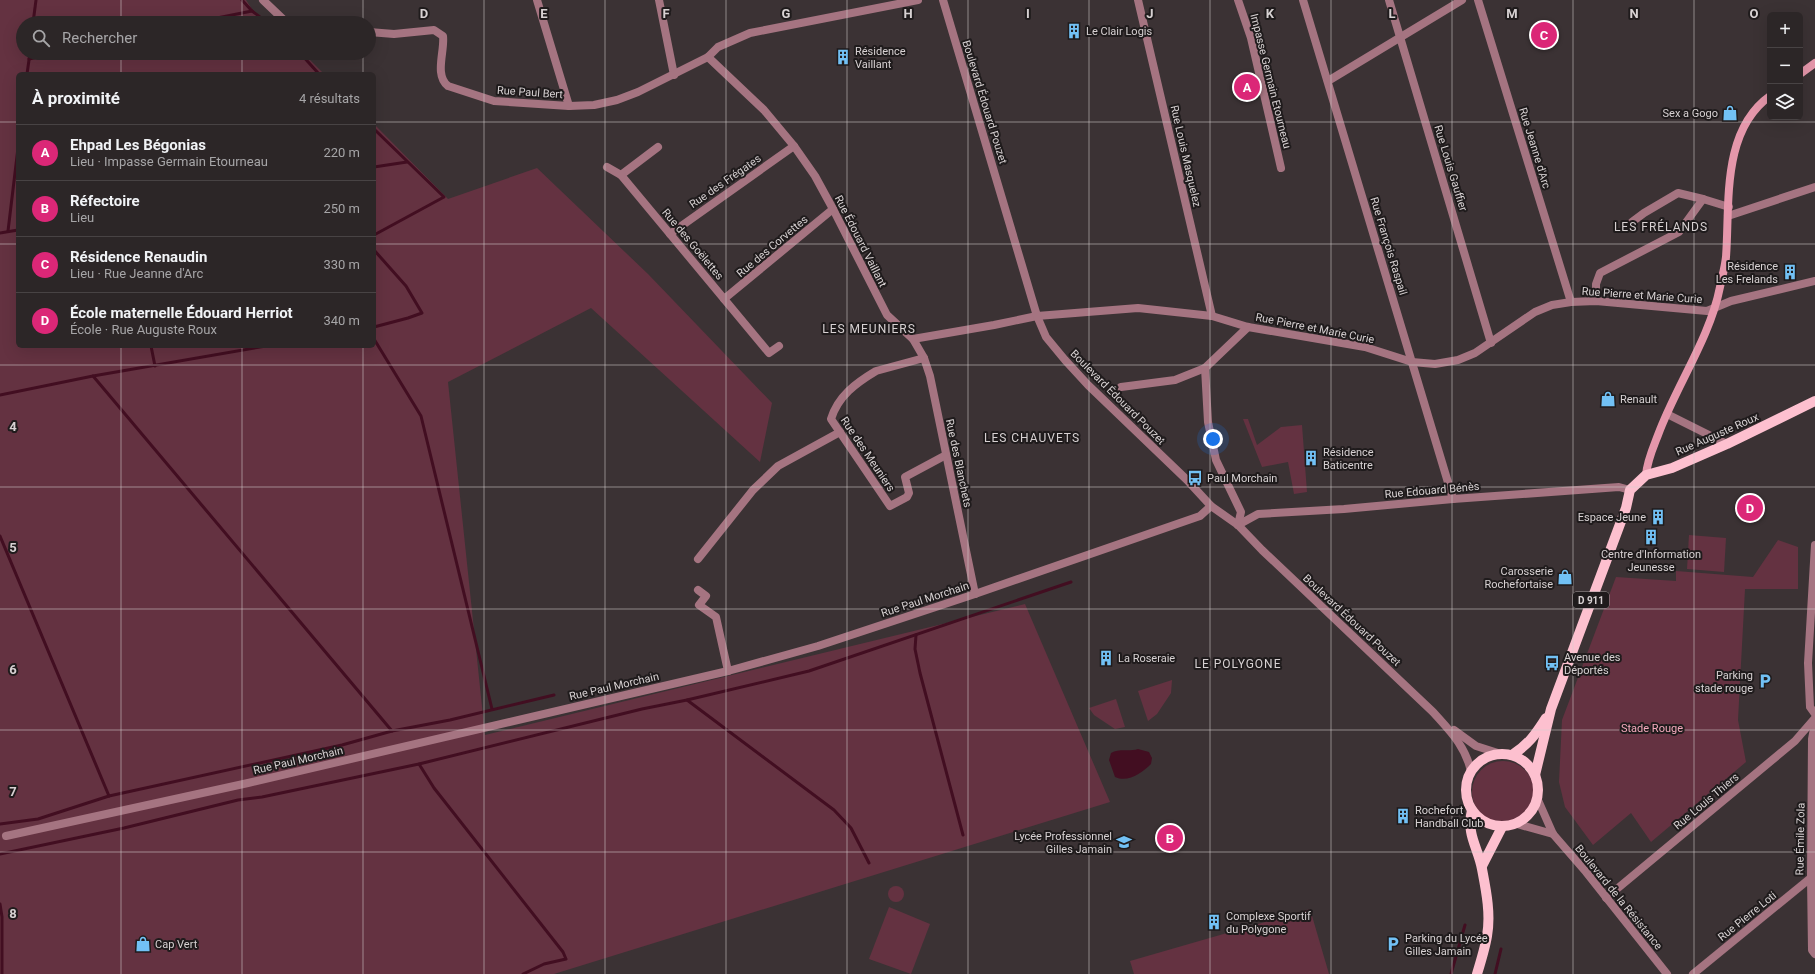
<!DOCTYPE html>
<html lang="fr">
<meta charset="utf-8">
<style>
body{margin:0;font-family:Roboto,sans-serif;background:#383233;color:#f1f3f6}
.controls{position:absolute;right:12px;top:12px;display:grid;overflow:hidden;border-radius:6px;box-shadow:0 4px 16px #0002}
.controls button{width:36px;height:36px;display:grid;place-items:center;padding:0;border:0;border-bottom:1px solid #484344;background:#2c2627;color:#f1f3f6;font:20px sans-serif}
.you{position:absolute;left:1213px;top:439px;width:14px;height:14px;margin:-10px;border:3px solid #fff;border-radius:50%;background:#1a73e8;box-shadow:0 0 0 6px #1a73e833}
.badge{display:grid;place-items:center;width:26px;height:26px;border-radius:50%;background:#db2777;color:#fff;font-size:13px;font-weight:700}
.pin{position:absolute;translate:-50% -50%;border:2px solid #fff;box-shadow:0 1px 4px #0006}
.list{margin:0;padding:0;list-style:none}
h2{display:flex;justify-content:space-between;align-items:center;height:52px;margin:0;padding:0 16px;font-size:17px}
h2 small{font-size:13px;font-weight:400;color:#a6a5a7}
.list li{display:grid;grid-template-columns:26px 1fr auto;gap:12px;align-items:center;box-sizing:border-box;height:56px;padding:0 16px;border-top:1px solid #484344}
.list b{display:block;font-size:15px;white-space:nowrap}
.list p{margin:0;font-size:13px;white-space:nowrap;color:#a6a5a7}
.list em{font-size:13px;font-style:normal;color:#a6a5a7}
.icon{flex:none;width:22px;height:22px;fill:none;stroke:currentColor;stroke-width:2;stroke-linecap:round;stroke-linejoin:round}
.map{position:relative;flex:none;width:1815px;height:974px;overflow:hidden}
.search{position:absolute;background:#2c2627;box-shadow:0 4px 16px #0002;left:16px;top:16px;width:360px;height:44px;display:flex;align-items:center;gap:10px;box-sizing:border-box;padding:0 14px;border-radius:22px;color:#a6a5a7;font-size:15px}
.panel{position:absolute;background:#2c2627;box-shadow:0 4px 16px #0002;left:16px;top:72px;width:360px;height:276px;border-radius:6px}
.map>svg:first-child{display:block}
.green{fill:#643241}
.water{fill:#420e21}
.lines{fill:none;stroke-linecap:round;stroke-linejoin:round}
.stream{stroke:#420e21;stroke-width:3}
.minor{stroke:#a57481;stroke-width:8}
.tertiary{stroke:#a57481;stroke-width:8}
.secondary{stroke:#e597ab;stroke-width:8}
.primary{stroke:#fdc0cf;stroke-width:10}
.grid{fill:none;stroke:#d7d1d2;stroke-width:1;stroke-opacity:0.55}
.labels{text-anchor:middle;stroke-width:4;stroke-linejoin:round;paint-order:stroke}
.shield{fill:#1f1b1c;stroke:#a09a9b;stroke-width:1}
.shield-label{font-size:10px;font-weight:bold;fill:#d7d1d2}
.poi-label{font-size:11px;fill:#d7d1d2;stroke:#1f1b1c;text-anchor:start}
.street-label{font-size:11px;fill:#d7d1d2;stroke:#1f1b1c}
.park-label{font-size:11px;fill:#f4aabd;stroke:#1f1b1c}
.neighbourhood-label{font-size:12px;letter-spacing:1px;fill:#d7d1d2;stroke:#1f1b1c}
.grid-label{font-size:13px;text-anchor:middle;font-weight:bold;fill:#d7d1d2;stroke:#1f1b1c;stroke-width:4;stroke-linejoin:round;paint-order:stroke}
</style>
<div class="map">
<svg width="1815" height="974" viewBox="0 0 1815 974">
<rect width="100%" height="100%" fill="#3b3234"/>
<!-- green -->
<g class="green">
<path d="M 0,0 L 246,0 L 261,23 L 23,23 L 23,53 L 303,53 L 324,74 L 18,74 L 18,346 L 374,346 L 374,124 L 448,199 L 537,168 L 648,274 L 772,403 L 760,462 L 591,308 L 448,382 L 485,735 L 1025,604 L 1110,802 L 554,974 L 0,974 Z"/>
<path d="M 1243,419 L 1248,419 L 1257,445 L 1281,427 L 1302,425 L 1307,492 L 1294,494 L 1288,462 L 1262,467 Z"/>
<path d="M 1689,535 L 1726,538 L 1724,572 L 1687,569 Z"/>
<path d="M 1778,540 L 1798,547 L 1798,589 L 1745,589 L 1738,720 L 1746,762 L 1651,842 L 1631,813 L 1593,845 L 1565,807 L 1559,782 L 1562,720 L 1616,577 L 1676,581 L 1676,571 L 1753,577 Z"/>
<path d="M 1172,680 L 1171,693 L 1157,714 L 1148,721 L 1138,691 Z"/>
<path d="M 1116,699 L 1125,727 L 1115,729 L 1094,715 L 1089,708 Z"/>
<circle cx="1503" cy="792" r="31"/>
<circle cx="896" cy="894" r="8"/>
<path d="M 889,907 L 930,924 L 911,974 L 869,959 Z"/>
<path d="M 1310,909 L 1329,974 L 1134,974 L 1130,961 Z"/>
</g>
<!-- water -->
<path class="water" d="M 1138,749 L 1149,752 L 1152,758 L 1151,764 C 1142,773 1128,783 1115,777 L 1109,760 L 1111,753 C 1119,748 1129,752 1138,749 Z"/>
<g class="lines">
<!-- stream -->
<g class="stream">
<path d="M 242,0 L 252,11 L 268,23"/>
<path d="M 33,23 L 36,0"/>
<path d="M 192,23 L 252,11"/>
<path d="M 300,53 L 319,74"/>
<path d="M 29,59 L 55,53"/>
<path d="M 27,74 L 30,53"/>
<path d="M 374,129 L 444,197 L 374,235"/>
<path d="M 374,167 L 407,162"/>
<path d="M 8,231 L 18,148"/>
<path d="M 0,233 L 18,230"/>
<path d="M 374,250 L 406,286 L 422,313 L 408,318 L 374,327"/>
<path d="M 374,339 L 421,416 L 492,709"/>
<path d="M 151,346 L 155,366"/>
<path d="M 93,376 L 392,731"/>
<path d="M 0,395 L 93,376 L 266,346"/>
<path d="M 0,536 L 109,796"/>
<path d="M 916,635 L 915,649 L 920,673 L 963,835"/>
<path d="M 687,700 L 834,810 L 851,828 L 869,863"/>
<path d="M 419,764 L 434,788 L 563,952 L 566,959 L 544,964 L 523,974"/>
<path d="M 0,824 L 38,819 L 109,796 L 342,745 L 392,731 L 450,720 L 554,695"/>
<path d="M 0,854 L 124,828 L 238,800 L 262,797 L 419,764 L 642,709 L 687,700 L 809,671 L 1071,582"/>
<path d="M 0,904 L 2,917 L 2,974"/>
<path d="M 1451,974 L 1465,925"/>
<path d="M 1495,974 L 1501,949"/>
</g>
<!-- minor -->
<g class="minor">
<path d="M 263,0 L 287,23"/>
<path d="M 537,0 L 569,106"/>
<path d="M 659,0 L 674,75"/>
<path d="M 1138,0 L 1212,316"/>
<path d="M 1238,0 L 1251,38 L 1281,168"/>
<path d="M 1303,0 L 1453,499"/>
<path d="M 1389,0 L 1491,343"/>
<path d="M 1478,0 L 1571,302"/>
<path d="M 369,32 L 394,34 L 434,30 L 443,36 C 445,51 434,75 448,86 L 494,101 L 569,106 L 594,105 L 617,100 L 638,92 L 708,57 L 718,47 L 750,33 L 918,0"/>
<path d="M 708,57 L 764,110 L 794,146 L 815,176 L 833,209 L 887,315 L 913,339 L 994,325 L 1037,316 L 1138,308 L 1212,316 L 1248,327 L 1365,347 L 1412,362 L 1435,364 L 1458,360 L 1475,353 L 1535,312 L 1552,305 L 1571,302 L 1596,301 L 1707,311 L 1731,301 L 1815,281"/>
<path d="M 1328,81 L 1462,0"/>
<path d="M 658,147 L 621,175 L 769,353 L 779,346"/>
<path d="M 607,167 L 621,175"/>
<path d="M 1728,216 L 1815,187"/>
<path d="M 1632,222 L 1644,213 L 1678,193 L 1703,199"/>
<path d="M 670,234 L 794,146"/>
<path d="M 724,299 L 833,209"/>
<path d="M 1596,301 L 1596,284 L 1600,273 L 1679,232 L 1703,199 L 1729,207"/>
<path d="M 913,339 L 924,358 L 930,376 L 975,594"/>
<path d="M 924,358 L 876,371 C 856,383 838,396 831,419 L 890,506 L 907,497 L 909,493 L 905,477 L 946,455"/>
<path d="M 1121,387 L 1175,380 L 1205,368"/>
<path d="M 1667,414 L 1727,444"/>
<path d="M 1238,525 L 1258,514 L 1344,509 L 1453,499 L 1619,487 L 1630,490"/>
<path d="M 1238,525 L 1241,512 L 1216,460 L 1208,422 L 1205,368 L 1248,327"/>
<path d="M 1815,545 L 1808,663 L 1810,707 L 1815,714"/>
<path d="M 698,559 L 753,490 L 778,466 L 840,432"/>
<path d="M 698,590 L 706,596 L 699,605 L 716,617 L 728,671"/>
<path d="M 1815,723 L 1812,739 L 1811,878 L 1812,950 L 1815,954"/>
<path d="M 6,836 L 248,783 L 728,671 L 818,646 L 975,594 L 1200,516 L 1211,506"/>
<path d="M 1606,898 L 1795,741 L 1815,718"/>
<path d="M 1693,974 L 1813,876"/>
</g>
<!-- tertiary -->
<g class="tertiary">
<path d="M 943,0 L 1037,316 L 1046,337 L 1065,360 L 1088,385 L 1187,480 L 1211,506 L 1238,525 L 1262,550 L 1433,712 C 1449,730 1466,746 1471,772"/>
<path d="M 1454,730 L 1476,746 L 1501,754"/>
<path d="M 1538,800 L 1553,834 L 1586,872 L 1667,974"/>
<path d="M 1517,824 L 1553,834"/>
</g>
<!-- secondary -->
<g class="secondary">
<path d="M 1800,74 L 1815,63"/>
<path d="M 1646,475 C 1647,461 1653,448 1658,435 C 1676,386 1710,338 1720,287 C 1722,277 1725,267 1726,257 C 1730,204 1721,131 1770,96"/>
</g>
<!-- primary -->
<g class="primary">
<circle cx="1502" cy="790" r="36"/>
<path d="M 1512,755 C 1528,745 1536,734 1546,718"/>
<path d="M 1535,775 L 1551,709 L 1626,508 L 1630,490 L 1646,475 L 1672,468 L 1727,444 L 1815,401"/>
<path d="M 1472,810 C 1466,835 1478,847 1482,869 C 1486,890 1491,914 1487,936 C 1485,948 1481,961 1477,974"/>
<path d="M 1482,866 L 1502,827"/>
</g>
</g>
<!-- grid -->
<path class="grid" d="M 121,0 L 121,23M 242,0 L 242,23M 363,0 L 363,23M 484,0 L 484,974M 605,0 L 605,974M 726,0 L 726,974M 847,0 L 847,974M 968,0 L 968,974M 1089,0 L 1089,974M 1210,0 L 1210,974M 1331,0 L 1331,974M 1452,0 L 1452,974M 1573,0 L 1573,974M 1694,0 L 1694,974M 121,53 L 121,74M 242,53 L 242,74M 363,53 L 363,74M 0,122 L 18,122M 374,122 L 1815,122M 0,244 L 18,244M 374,244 L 1815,244M 121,346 L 121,974M 242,346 L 242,974M 363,346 L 363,974M 0,365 L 1815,365M 0,487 L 1815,487M 0,609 L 1815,609M 0,730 L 1815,730M 0,852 L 1815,852"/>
<!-- icons -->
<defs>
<g id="building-bare" transform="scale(1.2)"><path d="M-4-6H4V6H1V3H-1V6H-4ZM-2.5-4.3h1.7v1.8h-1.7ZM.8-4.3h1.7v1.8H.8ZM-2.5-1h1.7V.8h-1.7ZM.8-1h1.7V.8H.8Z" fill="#72c1f5" stroke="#1f1b1c" stroke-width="2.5" paint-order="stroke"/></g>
<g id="shop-bare" transform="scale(1.2)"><path d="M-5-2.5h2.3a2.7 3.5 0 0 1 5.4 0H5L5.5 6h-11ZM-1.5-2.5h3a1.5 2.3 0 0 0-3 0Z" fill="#72c1f5" stroke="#1f1b1c" stroke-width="2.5" paint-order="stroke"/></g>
<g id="bus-bare" transform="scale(1.2)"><path d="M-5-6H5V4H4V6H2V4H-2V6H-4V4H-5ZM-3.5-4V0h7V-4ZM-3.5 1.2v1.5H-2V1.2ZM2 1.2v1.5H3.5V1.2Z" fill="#72c1f5" stroke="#1f1b1c" stroke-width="2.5" paint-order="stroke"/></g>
<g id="parking-bare" transform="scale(1.2)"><path d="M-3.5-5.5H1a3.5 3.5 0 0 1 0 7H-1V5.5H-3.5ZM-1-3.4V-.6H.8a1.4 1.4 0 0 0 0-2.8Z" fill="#72c1f5" stroke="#1f1b1c" stroke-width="2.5" paint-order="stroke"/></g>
<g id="school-bare" transform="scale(1.2)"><path d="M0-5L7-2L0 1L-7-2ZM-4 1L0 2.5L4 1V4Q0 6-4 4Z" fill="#72c1f5" stroke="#1f1b1c" stroke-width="2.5" paint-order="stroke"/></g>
</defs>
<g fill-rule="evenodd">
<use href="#building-bare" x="1074" y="31"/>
<use href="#building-bare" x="843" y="57"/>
<use href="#shop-bare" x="1730" y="113"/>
<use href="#building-bare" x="1790" y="272"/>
<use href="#shop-bare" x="1608" y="399"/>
<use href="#building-bare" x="1311" y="458"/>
<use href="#bus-bare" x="1195" y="478"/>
<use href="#building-bare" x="1658" y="517"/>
<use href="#building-bare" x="1651" y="537"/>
<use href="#shop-bare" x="1565" y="577"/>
<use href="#building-bare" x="1106" y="658"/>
<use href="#bus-bare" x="1552" y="663"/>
<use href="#parking-bare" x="1765" y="681"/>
<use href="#building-bare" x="1403" y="816"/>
<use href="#school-bare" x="1124" y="842"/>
<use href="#building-bare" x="1214" y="922"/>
<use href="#shop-bare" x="143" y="944"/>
<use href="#parking-bare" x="1393" y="944"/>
</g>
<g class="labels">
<!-- shield labels -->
<rect class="shield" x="1573" y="592" width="36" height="16" rx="3"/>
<g class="shield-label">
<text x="1591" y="604">D 911</text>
</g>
<!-- poi labels -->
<g class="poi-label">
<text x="1086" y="35">Le Clair Logis</text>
<text x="855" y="55">Résidence<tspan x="855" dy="13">Vaillant</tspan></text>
<text x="1718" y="117" text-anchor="end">Sex a Gogo</text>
<text x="1778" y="270" text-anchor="end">Résidence<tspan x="1778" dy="13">Les Frelands</tspan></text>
<text x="1620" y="403">Renault</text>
<text x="1323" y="456">Résidence<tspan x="1323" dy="13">Baticentre</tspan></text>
<text x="1207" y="482">Paul Morchain</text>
<text x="1646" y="521" text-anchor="end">Espace Jeune</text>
<text x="1651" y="558" text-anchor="middle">Centre d'Information<tspan x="1651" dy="13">Jeunesse</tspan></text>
<text x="1553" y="575" text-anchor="end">Carosserie<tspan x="1553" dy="13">Rochefortaise</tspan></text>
<text x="1564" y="661">Avenue des<tspan x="1564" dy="13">Déportés</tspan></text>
<text x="1118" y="662">La Roseraie</text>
<text x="1753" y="679" text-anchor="end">Parking<tspan x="1753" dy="13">stade rouge</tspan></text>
<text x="1415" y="814">Rochefort<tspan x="1415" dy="13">Handball Club</tspan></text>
<text x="1112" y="840" text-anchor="end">Lycée Professionnel<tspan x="1112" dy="13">Gilles Jamain</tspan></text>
<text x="1226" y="920">Complexe Sportif<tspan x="1226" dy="13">du Polygone</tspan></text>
<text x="1405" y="942">Parking du Lycée<tspan x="1405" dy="13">Gilles Jamain</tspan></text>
<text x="155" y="948">Cap Vert</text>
</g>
<!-- street labels -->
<g class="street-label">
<text transform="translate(1271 81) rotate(76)" y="4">Impasse Germain Etourneau</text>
<text transform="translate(530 92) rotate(4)" y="4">Rue Paul Bert</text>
<text transform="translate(985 102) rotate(73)" y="4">Boulevard Édouard Pouzet</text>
<text transform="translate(1535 148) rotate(73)" y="4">Rue Jeanne d'Arc</text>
<text transform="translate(1186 156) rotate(77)" y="4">Rue Louis Masquelez</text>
<text transform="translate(1451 168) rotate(73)" y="4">Rue Louis Gauffier</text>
<text transform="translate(725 181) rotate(-35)" y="4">Rue des Frégates</text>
<text transform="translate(861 241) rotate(63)" y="4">Rue Édouard Vaillant</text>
<text transform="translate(693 244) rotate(50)" y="4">Rue des Goëlettes</text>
<text transform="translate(772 246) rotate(-40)" y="4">Rue des Corvettes</text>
<text transform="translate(1389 246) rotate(73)" y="4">Rue François Raspail</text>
<text transform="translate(1642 295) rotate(4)" y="4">Rue Pierre et Marie Curie</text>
<text transform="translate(1315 328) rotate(11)" y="4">Rue Pierre et Marie Curie</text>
<text transform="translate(1118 397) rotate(45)" y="4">Boulevard Édouard Pouzet</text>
<text transform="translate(1717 434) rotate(-24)" y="4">Rue Auguste Roux</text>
<text transform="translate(868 454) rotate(56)" y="4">Rue des Meuniers</text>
<text transform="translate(959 463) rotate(78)" y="4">Rue des Blanchets</text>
<text transform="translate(1432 490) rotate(-5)" y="4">Rue Edouard Bénès</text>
<text transform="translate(925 599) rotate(-18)" y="4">Rue Paul Morchain</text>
<text transform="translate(1352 620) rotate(43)" y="4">Boulevard Édouard Pouzet</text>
<text transform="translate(614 686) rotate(-13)" y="4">Rue Paul Morchain</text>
<text transform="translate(298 760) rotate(-13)" y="4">Rue Paul Morchain</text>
<text transform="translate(1706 801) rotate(-40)" y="4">Rue Louis Thiers</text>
<text transform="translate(1800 839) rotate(-89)" y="4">Rue Émile Zola</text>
<text transform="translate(1619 897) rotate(51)" y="4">Boulevard de la Résistance</text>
<text transform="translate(1747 916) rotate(-39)" y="4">Rue Pierre Loti</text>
</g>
<!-- park labels -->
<g class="park-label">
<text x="1652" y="732">Stade Rouge</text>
</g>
<!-- neighbourhood labels -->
<g class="neighbourhood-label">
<text x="1661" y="231">LES FRÉLANDS</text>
<text x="869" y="333">LES MEUNIERS</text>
<text x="1032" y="442">LES CHAUVETS</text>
<text x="1238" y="668">LE POLYGONE</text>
</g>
</g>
<g class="grid-label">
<text x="424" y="18">D</text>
<text x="544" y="18">E</text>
<text x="666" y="18">F</text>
<text x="786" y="18">G</text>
<text x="908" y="18">H</text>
<text x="1028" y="18">I</text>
<text x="1150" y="18">J</text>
<text x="1270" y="18">K</text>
<text x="1392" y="18">L</text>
<text x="1512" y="18">M</text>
<text x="1634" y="18">N</text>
<text x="1754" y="18">O</text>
<text x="13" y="431">4</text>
<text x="13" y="552">5</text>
<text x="13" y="674">6</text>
<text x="13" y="796">7</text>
<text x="13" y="918">8</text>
</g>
</svg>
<div class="controls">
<button>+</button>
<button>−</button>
<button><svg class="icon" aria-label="layers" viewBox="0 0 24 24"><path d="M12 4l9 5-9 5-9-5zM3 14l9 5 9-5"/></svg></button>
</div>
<div class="you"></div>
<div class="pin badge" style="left:1247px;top:87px">A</div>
<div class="pin badge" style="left:1170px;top:838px">B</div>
<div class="pin badge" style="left:1544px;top:35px">C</div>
<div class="pin badge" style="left:1750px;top:508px">D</div>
<div class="search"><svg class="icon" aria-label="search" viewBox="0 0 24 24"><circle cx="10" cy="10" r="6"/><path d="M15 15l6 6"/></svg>Rechercher</div>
<section class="panel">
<h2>À proximité<small>4 résultats</small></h2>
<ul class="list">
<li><span class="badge">A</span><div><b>Ehpad Les Bégonias</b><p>Lieu · Impasse Germain Etourneau</p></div><em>220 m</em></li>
<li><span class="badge">B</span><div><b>Réfectoire</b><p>Lieu</p></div><em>250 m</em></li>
<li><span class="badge">C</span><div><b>Résidence Renaudin</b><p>Lieu · Rue Jeanne d'Arc</p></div><em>330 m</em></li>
<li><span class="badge">D</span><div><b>École maternelle Édouard Herriot</b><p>École · Rue Auguste Roux</p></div><em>340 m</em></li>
</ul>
</section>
</div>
